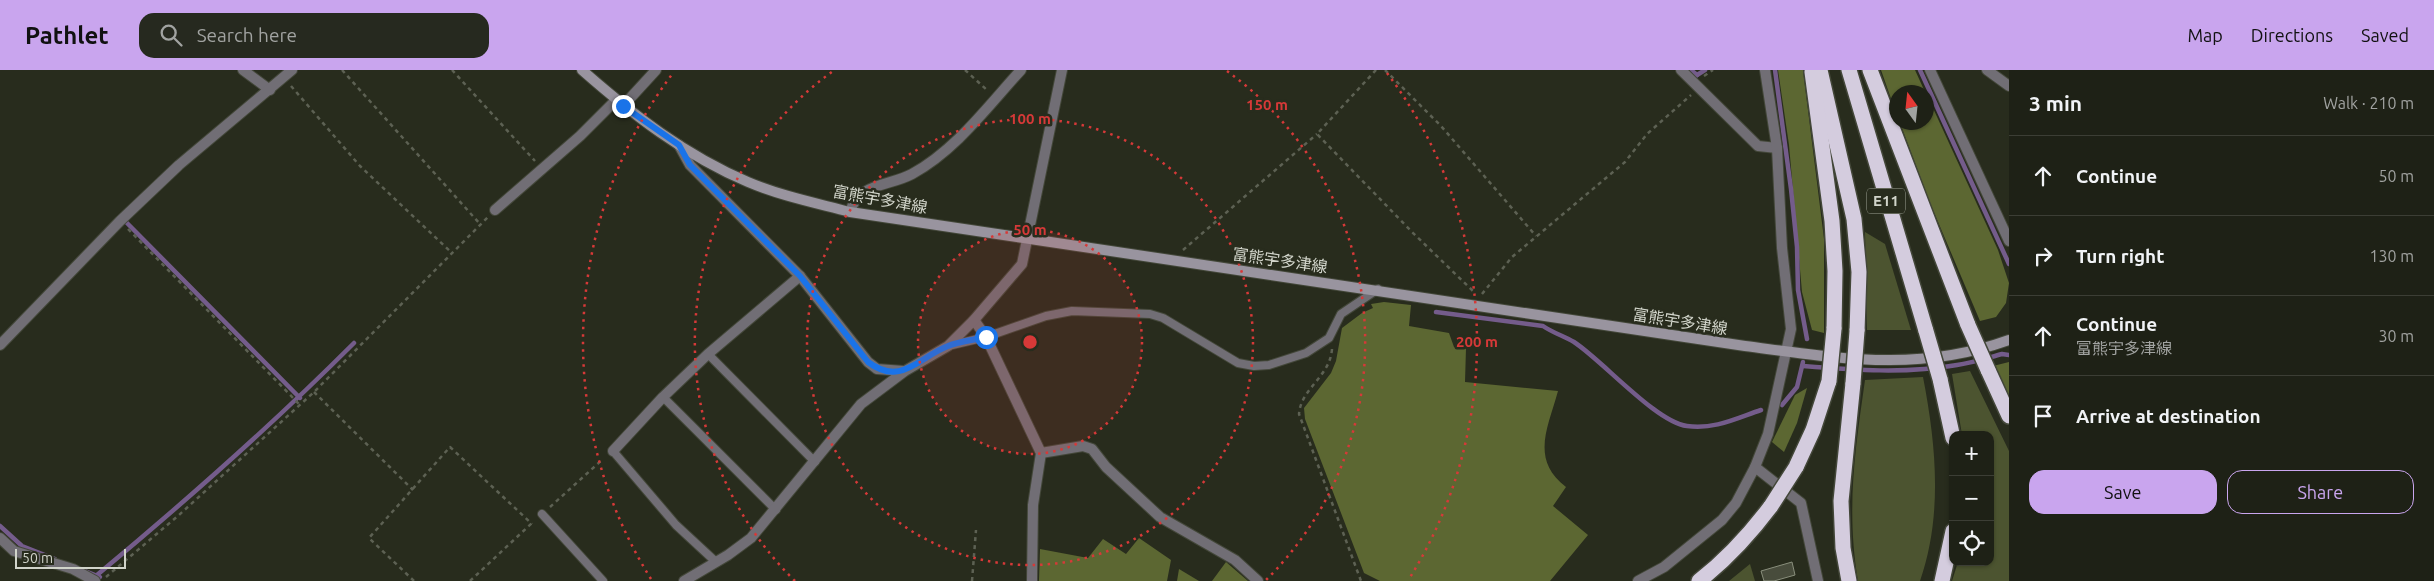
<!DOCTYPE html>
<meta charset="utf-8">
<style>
body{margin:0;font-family:Ubuntu,"Noto Sans JP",sans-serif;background:#26291f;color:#f1f3f6}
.controls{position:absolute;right:15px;bottom:15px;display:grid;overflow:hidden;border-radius:10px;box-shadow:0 1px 4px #0004}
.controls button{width:45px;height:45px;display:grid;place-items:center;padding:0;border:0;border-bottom:1px solid #3c3e35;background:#1e2116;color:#f1f3f6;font:25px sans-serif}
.compass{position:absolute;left:1889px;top:15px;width:45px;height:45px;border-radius:50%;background:#1e2116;box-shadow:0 1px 4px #0004;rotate:345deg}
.scale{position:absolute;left:15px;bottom:12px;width:111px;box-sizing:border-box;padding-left:5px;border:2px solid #d1d4ca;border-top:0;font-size:14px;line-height:18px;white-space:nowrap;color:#d1d4ca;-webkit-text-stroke:4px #282c1d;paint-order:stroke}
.stop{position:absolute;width:15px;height:15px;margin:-11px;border:4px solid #1a73e8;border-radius:50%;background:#fff}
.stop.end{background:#1a73e8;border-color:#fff;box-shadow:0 1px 5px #0008}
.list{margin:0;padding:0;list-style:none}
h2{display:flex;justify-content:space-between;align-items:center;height:65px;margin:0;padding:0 20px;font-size:21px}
h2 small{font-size:16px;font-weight:400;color:#a1a3a1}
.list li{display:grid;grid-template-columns:32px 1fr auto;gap:15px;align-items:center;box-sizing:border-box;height:80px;padding:0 20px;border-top:1px solid #3c3e35}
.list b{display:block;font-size:19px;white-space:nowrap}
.list p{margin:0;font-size:16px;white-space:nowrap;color:#a1a3a1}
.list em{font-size:16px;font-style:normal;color:#a1a3a1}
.actions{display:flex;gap:10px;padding:15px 20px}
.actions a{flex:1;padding:11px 0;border:1px solid #c9a5ee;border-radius:15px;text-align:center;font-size:18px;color:#c9a5ee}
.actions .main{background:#c9a5ee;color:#111}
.icon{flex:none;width:28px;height:28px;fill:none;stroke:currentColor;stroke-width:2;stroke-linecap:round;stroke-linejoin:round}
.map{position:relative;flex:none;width:2009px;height:511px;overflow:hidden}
header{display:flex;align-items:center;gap:30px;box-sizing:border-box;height:70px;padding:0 25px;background:#c9a5ee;color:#111}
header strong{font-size:24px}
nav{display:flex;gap:28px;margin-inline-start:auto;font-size:18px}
.search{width:350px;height:45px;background:#26291f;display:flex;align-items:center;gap:12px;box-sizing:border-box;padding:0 18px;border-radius:15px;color:#a1a3a1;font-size:19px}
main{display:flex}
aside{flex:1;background:#1e2116}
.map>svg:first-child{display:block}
.green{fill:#4c5430}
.forest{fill:#5c6732}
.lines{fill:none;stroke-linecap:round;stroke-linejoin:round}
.stream{stroke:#745c8b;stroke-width:4.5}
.building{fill:#484c3c;stroke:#898e7c}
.service-casing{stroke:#434739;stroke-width:10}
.minor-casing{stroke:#434739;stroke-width:12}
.secondary-casing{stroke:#434739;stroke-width:12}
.motorway-casing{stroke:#434739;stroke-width:18}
.path{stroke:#5d6153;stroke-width:2.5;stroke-dasharray:4 4;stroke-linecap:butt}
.service{stroke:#716e75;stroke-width:8}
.minor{stroke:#716e75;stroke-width:10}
.secondary{stroke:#99949f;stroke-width:10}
.motorway{stroke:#d4ccde;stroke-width:15}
.motorway-bridge-casing{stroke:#434739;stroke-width:18;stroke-linecap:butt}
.motorway-bridge{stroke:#d4ccde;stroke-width:15}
.route{stroke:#1a73e8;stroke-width:6}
.ring{fill:none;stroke:#d63938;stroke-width:2.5;stroke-dasharray:2.5 5}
.labels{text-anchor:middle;stroke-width:5;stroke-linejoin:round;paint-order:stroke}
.shield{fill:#282c1d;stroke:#9ea296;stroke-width:1}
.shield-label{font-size:15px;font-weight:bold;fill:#d1d4ca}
.street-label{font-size:16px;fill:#d1d4ca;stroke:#282c1d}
.centre{fill:#d63938;stroke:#282c1d;stroke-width:2.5}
.ring-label{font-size:15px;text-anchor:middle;font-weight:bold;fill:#d63938;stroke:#282c1d;stroke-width:5;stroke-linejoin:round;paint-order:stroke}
</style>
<header>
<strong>Pathlet</strong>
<div class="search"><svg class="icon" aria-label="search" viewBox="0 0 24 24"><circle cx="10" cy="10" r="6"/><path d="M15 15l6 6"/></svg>Search here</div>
<nav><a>Map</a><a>Directions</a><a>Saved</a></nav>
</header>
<main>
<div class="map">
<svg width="2009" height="511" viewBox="0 0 2009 511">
<rect width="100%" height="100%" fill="#282c1d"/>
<!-- green -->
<g class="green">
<path d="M 1865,162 L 1885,174 L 1911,260 L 1867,260 Z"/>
<path d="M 1970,301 L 2009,381 L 2009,511 L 1952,511 L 1958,492 L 1990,492 L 1990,365 L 1962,365 L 1952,304 Z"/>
<path d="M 1923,307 C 1936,374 1943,445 1920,511 L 1858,511 C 1846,439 1855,381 1865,310 Z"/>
<path d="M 1750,494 L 1755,511 L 1729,511 Z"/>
</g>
<!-- forest -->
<g class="forest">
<path d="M 1778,0 L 1803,0 L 1824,169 L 1824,263 L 1812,260 L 1802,222 L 1789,75 Z"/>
<path d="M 1881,0 L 1915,0 L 1925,22 L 1896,22 L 1896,43 Z"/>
<path d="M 1927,25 L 1998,180 L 2009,213 L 2006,233 L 1996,247 L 1980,251 L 1930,133 L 1900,53 L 1926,52 Z"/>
<path d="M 1384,232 L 1411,235 L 1409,256 L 1449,263 L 1454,277 L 1466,278 L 1465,312 L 1558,321 C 1548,358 1530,389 1566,417 L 1553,436 L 1588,465 L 1550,511 L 1380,511 L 1364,503 L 1305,349 L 1304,338 L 1331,303 L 1336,291 L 1342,258 L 1362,243 L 1373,238 L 1371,234 Z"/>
<path d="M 2009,292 L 2009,333 L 1993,296 Z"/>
<path d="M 1807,318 L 1797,353 L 1784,382 L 1772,372 L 1795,325 Z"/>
<path d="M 1139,468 L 1171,490 L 1167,511 L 1039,511 L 1040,479 L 1088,488 L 1103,469 L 1126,484 Z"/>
<path d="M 1226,492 L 1248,511 L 1212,511 Z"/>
<path d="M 1179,499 L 1199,511 L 1177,511 Z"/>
</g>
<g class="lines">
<!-- stream -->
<g class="stream">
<path d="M 1691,0 L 1697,5 L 1695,7"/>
<path d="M 1775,0 L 1791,119 L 1797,177 L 1798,220 L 1807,269"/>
<path d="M 1920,0 L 2009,194"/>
<path d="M 1697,5 L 1705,0"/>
<path d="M 127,153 L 300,328"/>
<path d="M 1436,242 L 1543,256 C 1553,263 1564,266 1574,272 C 1603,291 1656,352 1687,356 C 1714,360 1737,348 1761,340"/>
<path d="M 1803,296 C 1854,300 1906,304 1957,295 C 1972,293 1987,288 2002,284 L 2009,285"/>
<path d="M 1782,335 L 1797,317 L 1803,292"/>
<path d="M 0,456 L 22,476 L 55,489"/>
<path d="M 85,501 L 100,507"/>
<path d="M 97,505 C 186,431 272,355 354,273"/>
</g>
</g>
<!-- building -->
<path class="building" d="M 1792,492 L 1795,505 L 1774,511 L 1764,511 L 1761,501 Z"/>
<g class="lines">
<!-- service casing -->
<g class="service-casing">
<g id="service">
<path d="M 948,276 L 986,267 L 1046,246 L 1072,241 L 1150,244 L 1163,248 L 1238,293 L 1254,296 L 1269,295 L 1306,283 L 1329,268 L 1341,244 L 1378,219"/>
<path d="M 708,284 L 815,392"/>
<path d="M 663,327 L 776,440"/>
<path d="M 613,381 L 676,455 L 716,492"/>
<path d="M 542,444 L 603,511"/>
</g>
</g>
<!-- minor casing -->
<g class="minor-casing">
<g id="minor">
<path d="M 243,0 L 270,20"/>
<path d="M 1681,0 L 1758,76 L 1777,78"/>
<path d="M 1930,0 L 2009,171"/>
<path d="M 1987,0 L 2009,16"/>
<path d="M 623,36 L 656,0"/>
<path d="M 679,75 L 690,95 L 800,206 L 868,292 L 877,299 L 904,301"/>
<path d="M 495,140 L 580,66 L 616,30"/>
<path d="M 850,142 C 858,113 890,116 912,104 C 956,80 988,36 1021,0"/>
<path d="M 974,250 L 986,267 L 1041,383 L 1033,435 L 1032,511"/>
<path d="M 0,275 L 120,151 L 179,95 L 292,0"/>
<path d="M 613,381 L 663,327 L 708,284 L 800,206"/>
<path d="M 1041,383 L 1083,376 L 1092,379 L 1106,397 L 1160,447 L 1235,490 L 1258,511"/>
<path d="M 1755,397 L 1801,433 L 1818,511"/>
<path d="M 0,468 L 14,481 L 73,499 L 95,511"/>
<path d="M 684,511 L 728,485 L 751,468 L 861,334 L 905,301 L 948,276 L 974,250 L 1022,194 L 1062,0"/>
<path d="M 1638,511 L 1664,497 L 1722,450 L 1736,433 L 1755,397 L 1768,364 L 1791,259 L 1782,178 L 1777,78 L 1765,0"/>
</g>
</g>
<!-- secondary casing -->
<g class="secondary-casing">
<path id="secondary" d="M 582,0 C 632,44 686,86 748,112 C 781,126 816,133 850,142 L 1745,276 C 1838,288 1918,303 2009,270"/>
</g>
<!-- motorway casing -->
<g class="motorway-casing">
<g id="motorway">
<path d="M 1820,0 L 1854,149 L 1859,202 L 1857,261"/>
<path d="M 1849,0 L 1926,261"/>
<path d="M 1870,0 L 1968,255"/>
<path d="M 1812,2 L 1832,151 L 1835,201 L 1834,259"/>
<path d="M 1988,300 L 2009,346"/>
<path d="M 1940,309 L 1953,368"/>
<path d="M 1796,397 L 1813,360 L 1829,311"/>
<path d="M 1699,511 C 1727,489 1750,464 1771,436"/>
<path d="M 1849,511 L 1843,478 L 1841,431 L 1853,313"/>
<path d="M 1942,511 L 1953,461"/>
</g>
</g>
<!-- path -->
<g class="path">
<path d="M 342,0 L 480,154"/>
<path d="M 452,0 L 535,91"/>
<path d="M 965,0 L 987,20"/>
<path d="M 1376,0 L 1317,64 L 1412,162 L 1475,223"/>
<path d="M 1385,0 L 1441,56 L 1536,166"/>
<path d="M 1704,6 L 1713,0"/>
<path d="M 291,16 L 360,96 L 451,182"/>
<path d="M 128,159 L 299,334"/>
<path d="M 1183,180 L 1317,64"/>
<path d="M 1482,224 L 1512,187 L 1625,92 L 1647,64 L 1691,25"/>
<path d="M 1332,279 C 1330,307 1301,318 1299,344 L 1361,511"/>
<path d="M 314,322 L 413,420"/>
<path d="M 550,437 L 603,389"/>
<path d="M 106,507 L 179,445 L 314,322 L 488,147"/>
<path d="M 414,511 L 369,468 L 450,377 L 532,454"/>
<path d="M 470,511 L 533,452"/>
<path d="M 972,511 L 976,460"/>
</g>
<!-- service -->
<use href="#service" class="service"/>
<!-- minor -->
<use href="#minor" class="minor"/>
<!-- secondary -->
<use href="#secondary" class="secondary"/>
<!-- motorway -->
<use href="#motorway" class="motorway"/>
<!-- motorway-bridge casing -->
<g class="motorway-bridge-casing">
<g id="motorway-bridge">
<path d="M 1968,255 L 1988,300"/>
<path d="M 1926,261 L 1940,309"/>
<path d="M 1829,311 L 1834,259"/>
<path d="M 1853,313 L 1857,261"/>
<path d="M 1771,436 L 1796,397"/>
</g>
</g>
<!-- motorway-bridge -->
<use href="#motorway-bridge" class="motorway-bridge"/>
</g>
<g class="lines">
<!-- route -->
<path class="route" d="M 623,36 L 679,75 L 690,95 L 800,206 L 868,292 C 901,317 919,287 948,276 C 960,271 974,270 986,267"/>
</g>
<!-- distance rings -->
<circle cx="1030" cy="272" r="112" fill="#d63938" fill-opacity=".12"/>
<g class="ring">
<circle cx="1030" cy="272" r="112"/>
<circle cx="1030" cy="272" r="223"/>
<path d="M795 511A335 335 0 0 1 833 1M1227 1A335 335 0 0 1 1265 511"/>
<path d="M651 509A447 447 0 0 1 673 3M1387 3A447 447 0 0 1 1409 509"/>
</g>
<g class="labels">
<!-- shield labels -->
<rect class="shield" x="1867" y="118.5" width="38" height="25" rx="4"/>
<g class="shield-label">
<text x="1886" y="136">E11</text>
</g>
<!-- street labels -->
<g class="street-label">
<text transform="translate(880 129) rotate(10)" y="6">富熊宇多津線</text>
<text transform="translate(1280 190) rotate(8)" y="6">富熊宇多津線</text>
<text transform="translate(1680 251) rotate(9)" y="6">富熊宇多津線</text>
</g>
</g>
<circle cx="1030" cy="272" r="8" class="centre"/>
<g class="ring-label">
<text x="1267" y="40">150 m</text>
<text x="1030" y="54">100 m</text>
<text x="1030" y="165">50 m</text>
<text x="1477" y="277">200 m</text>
</g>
</svg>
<div class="controls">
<button>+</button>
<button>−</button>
<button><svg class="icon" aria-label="locate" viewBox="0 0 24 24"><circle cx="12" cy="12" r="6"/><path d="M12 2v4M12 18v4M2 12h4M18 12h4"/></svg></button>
</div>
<svg class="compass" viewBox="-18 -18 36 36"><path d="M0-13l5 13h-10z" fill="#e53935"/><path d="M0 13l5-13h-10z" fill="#a1a3a1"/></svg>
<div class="scale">50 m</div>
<div class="stop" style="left:986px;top:267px"></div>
<div class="stop end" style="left:623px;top:36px"></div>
</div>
<aside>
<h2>3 min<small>Walk · 210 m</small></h2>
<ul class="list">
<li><svg class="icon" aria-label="ahead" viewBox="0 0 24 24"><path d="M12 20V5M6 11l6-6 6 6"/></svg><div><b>Continue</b></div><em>50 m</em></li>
<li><svg class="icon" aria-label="right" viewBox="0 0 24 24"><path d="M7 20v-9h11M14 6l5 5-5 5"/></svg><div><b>Turn right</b></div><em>130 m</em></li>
<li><svg class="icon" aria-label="ahead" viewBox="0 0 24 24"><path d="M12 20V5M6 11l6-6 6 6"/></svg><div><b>Continue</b><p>富熊宇多津線</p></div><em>30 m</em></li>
<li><svg class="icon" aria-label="arrive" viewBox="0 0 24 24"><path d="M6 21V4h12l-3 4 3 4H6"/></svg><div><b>Arrive at destination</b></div></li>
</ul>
<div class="actions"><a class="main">Save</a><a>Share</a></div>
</aside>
</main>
